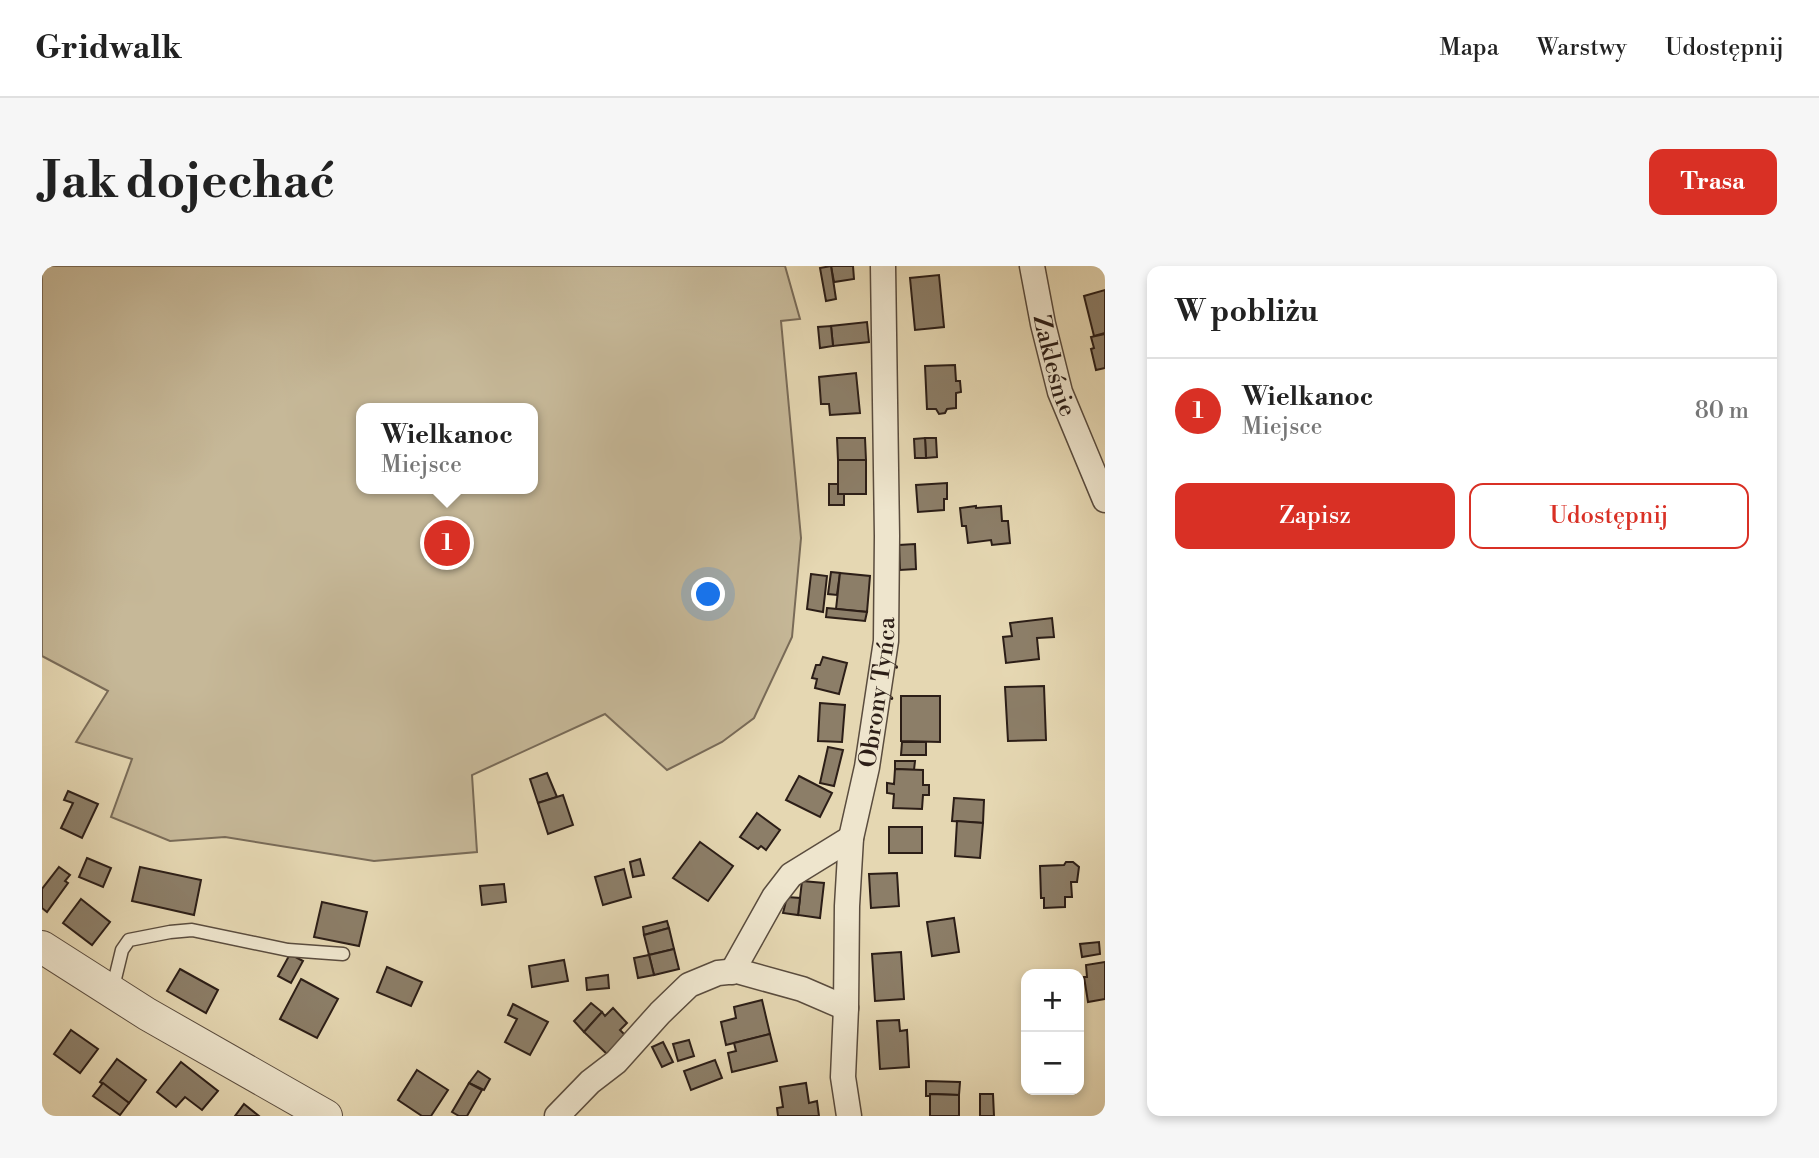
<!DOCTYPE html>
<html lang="pl">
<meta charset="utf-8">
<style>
body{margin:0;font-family:"Libre Bodoni",serif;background:#f6f6f6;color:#222}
.controls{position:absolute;right:21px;bottom:21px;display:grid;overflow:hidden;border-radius:14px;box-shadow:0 4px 10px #0003}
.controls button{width:63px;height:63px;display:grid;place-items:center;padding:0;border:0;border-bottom:2px solid #e0e0e0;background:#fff;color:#222;font:35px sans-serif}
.you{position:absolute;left:667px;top:329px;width:24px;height:24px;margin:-18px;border:5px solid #fff;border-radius:50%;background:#1a73e8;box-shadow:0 0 0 10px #1a73e833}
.badge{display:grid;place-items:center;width:46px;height:46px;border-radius:50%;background:#d93025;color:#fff;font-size:23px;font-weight:700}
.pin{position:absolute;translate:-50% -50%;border:4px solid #fff;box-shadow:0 2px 7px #0006}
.popup{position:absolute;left:314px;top:137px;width:182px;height:91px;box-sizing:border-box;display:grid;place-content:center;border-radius:14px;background:#fff;filter:drop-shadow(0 2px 5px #0005);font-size:23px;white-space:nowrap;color:#767676}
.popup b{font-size:26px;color:#222}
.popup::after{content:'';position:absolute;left:50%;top:100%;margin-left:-14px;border:14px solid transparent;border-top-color:#fff}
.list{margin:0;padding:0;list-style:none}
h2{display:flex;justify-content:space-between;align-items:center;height:91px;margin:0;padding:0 28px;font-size:30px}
h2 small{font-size:23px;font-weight:400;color:#767676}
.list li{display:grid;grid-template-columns:46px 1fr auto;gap:21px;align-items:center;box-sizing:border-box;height:105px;padding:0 28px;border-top:2px solid #e0e0e0}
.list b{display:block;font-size:26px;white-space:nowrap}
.list p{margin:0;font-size:23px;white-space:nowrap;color:#767676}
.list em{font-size:23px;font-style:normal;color:#767676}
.actions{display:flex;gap:14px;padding:21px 28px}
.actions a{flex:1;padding:16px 0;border:2px solid #d93025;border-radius:14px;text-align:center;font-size:24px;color:#d93025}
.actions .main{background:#d93025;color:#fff}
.map{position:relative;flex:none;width:1063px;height:850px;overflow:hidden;border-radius:14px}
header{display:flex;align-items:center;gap:42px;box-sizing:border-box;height:98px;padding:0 35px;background:#fff;border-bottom:2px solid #e0e0e0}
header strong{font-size:33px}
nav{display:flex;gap:38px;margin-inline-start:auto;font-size:24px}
.intro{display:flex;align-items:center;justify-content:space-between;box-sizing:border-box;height:168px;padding:0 42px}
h1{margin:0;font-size:49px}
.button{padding:18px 32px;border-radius:14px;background:#d93025;color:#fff;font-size:24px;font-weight:700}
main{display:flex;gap:42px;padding:0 42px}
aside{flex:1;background:#fff;border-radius:14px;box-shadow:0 4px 10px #0003}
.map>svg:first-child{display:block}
.green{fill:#c6b898;stroke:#796b58;stroke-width:2;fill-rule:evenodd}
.building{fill:#8c7e68;stroke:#2c1e17;stroke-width:2}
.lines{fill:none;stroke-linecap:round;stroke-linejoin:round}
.service-casing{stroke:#5a4c3e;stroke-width:15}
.minor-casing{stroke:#5a4c3e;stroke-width:27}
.tertiary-casing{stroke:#5a4c3e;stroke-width:34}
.service{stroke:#eee5cd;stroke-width:12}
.minor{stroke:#eee5cd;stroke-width:24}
.tertiary{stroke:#eee5cd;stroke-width:32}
.labels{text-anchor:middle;stroke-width:5;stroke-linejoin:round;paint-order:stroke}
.street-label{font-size:24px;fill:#2c1e17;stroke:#eee5cd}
</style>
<header>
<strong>Gridwalk</strong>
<nav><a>Mapa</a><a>Warstwy</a><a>Udostępnij</a></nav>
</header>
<div class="intro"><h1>Jak dojechać</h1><a class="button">Trasa</a></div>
<main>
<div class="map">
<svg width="1063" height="850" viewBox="0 0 1063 850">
<rect width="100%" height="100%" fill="#e5d7b2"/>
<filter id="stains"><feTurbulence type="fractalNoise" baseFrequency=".00286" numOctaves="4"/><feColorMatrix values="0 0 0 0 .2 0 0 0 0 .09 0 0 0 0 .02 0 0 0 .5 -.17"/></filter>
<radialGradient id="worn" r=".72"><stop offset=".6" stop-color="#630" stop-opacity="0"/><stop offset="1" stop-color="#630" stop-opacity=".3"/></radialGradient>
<!-- green -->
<path class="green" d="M 0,0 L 743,0 L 758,53 L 739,55 L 759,272 L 750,371 L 712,452 L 680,476 L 625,504 L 563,448 L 430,509 L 435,586 L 332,595 L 183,571 L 128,575 L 69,551 L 90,493 L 34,476 L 66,425 L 0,390 ZM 319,142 L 491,142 L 491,223 L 319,223 Z"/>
<!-- building -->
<g class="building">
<path d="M 789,0 L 811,0 L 812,13 L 792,16 Z"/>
<path d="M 789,0 L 794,33 L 784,35 L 778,2 Z"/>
<path d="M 897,9 L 902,61 L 873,64 L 868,12 Z"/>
<path d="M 1063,24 L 1063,67 L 1052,70 L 1042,30 Z"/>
<path d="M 825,56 L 827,76 L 791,80 L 789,60 Z"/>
<path d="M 789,60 L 791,80 L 778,82 L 776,61 Z"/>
<path d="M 1063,68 L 1063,102 L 1054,104 L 1049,83 L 1052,82 L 1049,71 Z"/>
<path d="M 913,99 L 914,115 L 918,115 L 919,126 L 914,127 L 914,142 L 905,143 L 903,147 L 897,148 L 894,143 L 885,143 L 883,100 Z"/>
<path d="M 814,107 L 818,147 L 788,149 L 787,138 L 779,138 L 777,111 Z"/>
<path d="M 795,172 L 823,172 L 824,194 L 796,194 Z"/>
<path d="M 883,172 L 894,172 L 895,191 L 884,192 Z"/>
<path d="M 883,172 L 884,192 L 873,192 L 872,173 Z"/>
<rect x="796" y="194" width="28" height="34"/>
<path d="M 905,217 L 905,233 L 902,233 L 902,244 L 876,246 L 874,219 Z"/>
<path d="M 787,218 L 796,218 L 796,228 L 802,228 L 802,239 L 787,239 Z"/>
<path d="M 934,240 L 934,242 L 959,240 L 960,255 L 966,255 L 968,277 L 950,279 L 949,274 L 926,277 L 924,260 L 920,260 L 918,242 Z"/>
<path d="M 873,278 L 874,303 L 858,304 L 857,279 Z"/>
<path d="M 789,306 L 798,307 L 795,329 L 786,328 Z"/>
<path d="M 798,307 L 828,310 L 825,346 L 794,343 Z"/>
<path d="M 769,308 L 785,310 L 781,346 L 765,343 Z"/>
<path d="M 785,342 L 825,346 L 823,355 L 784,351 Z"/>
<path d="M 1010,352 L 1012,371 L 995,372 L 997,393 L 964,397 L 961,371 L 970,370 L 968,357 Z"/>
<path d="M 781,391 L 805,397 L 797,428 L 773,422 L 775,413 L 770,412 L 774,399 L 778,399 Z"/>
<path d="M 1002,420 L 1004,474 L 966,475 L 963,421 Z"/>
<path d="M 859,430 L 898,430 L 898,476 L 859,475 Z"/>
<path d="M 778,437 L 803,439 L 800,476 L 776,475 Z"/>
<path d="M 860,476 L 884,476 L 884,489 L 859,489 Z"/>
<path d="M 786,481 L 801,484 L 792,520 L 778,517 Z"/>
<path d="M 853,495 L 873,495 L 872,504 L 853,503 Z"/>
<path d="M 853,503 L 881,504 L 881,519 L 887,519 L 887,529 L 881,529 L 880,543 L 851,542 L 852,528 L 845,527 L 845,517 L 852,518 Z"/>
<path d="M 505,507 L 515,531 L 496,537 L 488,513 Z"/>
<path d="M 757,510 L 790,527 L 778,551 L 744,534 Z"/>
<path d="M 26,525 L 56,538 L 40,572 L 19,562 L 31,537 L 22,534 Z"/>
<path d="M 521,529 L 531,559 L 506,568 L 496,537 Z"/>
<path d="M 912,532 L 942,534 L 941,557 L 910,555 Z"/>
<path d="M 715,547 L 738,564 L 724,584 L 719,580 L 716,583 L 698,571 Z"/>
<path d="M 915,555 L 941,557 L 938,592 L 913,590 Z"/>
<rect x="847" y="561" width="33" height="26"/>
<path d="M 658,576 L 691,600 L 666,635 L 631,612 Z"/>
<path d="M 45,592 L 69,602 L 61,621 L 37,611 Z"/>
<path d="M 598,593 L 602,609 L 591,611 L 588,596 Z"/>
<path d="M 1024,596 L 1031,596 L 1037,601 L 1035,616 L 1029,616 L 1030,631 L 1023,631 L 1023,641 L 1002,642 L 1002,632 L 999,632 L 998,600 L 1022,599 Z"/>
<path d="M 17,601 L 28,609 L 23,615 L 26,617 L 5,646 L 0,642 L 0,623 Z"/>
<path d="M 98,601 L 159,614 L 152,649 L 90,635 Z"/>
<path d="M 582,603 L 589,631 L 561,639 L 553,611 Z"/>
<path d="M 855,607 L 857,640 L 829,642 L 827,608 Z"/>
<path d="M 760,615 L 782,617 L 778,652 L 756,649 Z"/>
<path d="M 462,618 L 464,636 L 440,639 L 438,620 Z"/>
<path d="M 745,631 L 758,632 L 756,649 L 741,647 Z"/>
<path d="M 39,633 L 68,656 L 50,679 L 21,657 Z"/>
<path d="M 280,636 L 325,646 L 317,680 L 272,671 Z"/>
<path d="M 912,652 L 917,686 L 890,690 L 885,656 Z"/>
<path d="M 625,655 L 627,662 L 602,669 L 601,661 Z"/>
<path d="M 627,662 L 632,683 L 607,689 L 602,669 Z"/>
<path d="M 1057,676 L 1058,688 L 1040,691 L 1038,678 Z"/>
<path d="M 632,683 L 637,703 L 612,709 L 607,689 Z"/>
<path d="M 859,686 L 862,733 L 833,735 L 830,688 Z"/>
<path d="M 248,688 L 261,695 L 249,717 L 236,710 Z"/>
<path d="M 607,689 L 612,709 L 596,712 L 592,692 Z"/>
<path d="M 522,694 L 526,715 L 490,721 L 487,700 Z"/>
<path d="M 1063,696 L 1063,733 L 1046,736 L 1042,711 L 1045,711 L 1044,699 Z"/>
<path d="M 345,701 L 380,716 L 369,740 L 335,726 Z"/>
<path d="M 138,703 L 176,724 L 164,747 L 125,725 Z"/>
<path d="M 566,709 L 567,722 L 545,724 L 544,712 Z"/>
<path d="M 259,713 L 296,733 L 275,772 L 238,753 Z"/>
<path d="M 720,734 L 728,768 L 684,779 L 679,756 L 694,752 L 692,741 Z"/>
<path d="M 549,737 L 560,746 L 542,766 L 532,755 Z"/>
<path d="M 471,738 L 506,756 L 488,789 L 463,776 L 475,753 L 466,749 Z"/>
<path d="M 571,742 L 585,757 L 578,764 L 584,770 L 566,789 L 542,766 L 560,746 L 563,750 Z"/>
<path d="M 857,754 L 858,765 L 865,764 L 867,801 L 838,803 L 835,755 Z"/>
<path d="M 29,764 L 56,783 L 38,807 L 12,788 Z"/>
<path d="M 728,768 L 735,795 L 690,806 L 686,787 L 694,785 L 692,777 Z"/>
<path d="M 647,774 L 652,790 L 636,795 L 631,778 Z"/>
<path d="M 621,776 L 631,796 L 620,801 L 610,781 Z"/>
<path d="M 75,793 L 104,814 L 87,837 L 58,816 Z"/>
<path d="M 673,794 L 680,812 L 649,824 L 642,805 Z"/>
<path d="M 139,796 L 176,825 L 160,844 L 143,831 L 134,841 L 115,826 Z"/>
<path d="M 375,804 L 406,824 L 389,850 L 380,850 L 356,834 Z"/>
<path d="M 436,805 L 448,813 L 442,824 L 427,817 Z"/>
<path d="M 884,815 L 918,816 L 917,829 L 888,828 L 888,830 L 884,830 Z"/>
<path d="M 61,817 L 87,837 L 78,849 L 51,830 Z"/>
<path d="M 427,817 L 440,824 L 425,850 L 417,850 L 410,846 Z"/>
<path d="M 764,817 L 767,837 L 775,835 L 777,850 L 736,850 L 735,842 L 741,841 L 738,821 Z"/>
<path d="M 888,828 L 917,829 L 917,850 L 888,850 Z"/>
<path d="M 938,828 L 951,828 L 952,850 L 938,850 Z"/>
<path d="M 202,838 L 217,850 L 193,850 Z"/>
</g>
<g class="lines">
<!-- service casing -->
<g class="service-casing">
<path id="service" d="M 70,725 L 80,684 L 87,674 L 128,666 L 150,664 L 246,684 L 301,688"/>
</g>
<!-- minor casing -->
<g class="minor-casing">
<g id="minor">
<path id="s1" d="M 990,0 L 1001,58 L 1018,126 L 1063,234"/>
<path d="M 690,706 L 732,631 L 749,609 L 809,572"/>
<path d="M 515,850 L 548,816 L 574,796 L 618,747 L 647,719 L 676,707 L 695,705 L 760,723 L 804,742"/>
<path id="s2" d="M 807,850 L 801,811 L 804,742 L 805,640 L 809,572 L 825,501 L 844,375 L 845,270 L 841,0"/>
</g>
</g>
<!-- tertiary casing -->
<g class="tertiary-casing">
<path id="tertiary" d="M 0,681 L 105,748 L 284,850"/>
</g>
<!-- service -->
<use href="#service" class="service"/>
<!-- minor -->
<use href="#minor" class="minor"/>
<!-- tertiary -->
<use href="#tertiary" class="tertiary"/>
</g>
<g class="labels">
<!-- street labels -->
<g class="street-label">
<text dy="8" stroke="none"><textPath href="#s1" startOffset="102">Zakleśnie</textPath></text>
<text dy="8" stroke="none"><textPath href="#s2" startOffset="427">Obrony Tyńca</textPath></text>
</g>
</g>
<rect width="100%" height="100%" filter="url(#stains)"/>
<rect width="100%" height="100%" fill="url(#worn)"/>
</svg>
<div class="controls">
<button>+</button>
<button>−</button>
</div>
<div class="you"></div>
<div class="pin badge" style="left:405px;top:277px">1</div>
<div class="popup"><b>Wielkanoc</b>Miejsce</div>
</div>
<aside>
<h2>W pobliżu<small></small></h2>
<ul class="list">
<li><span class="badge">1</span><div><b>Wielkanoc</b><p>Miejsce</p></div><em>80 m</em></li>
</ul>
<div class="actions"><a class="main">Zapisz</a><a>Udostępnij</a></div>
</aside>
</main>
